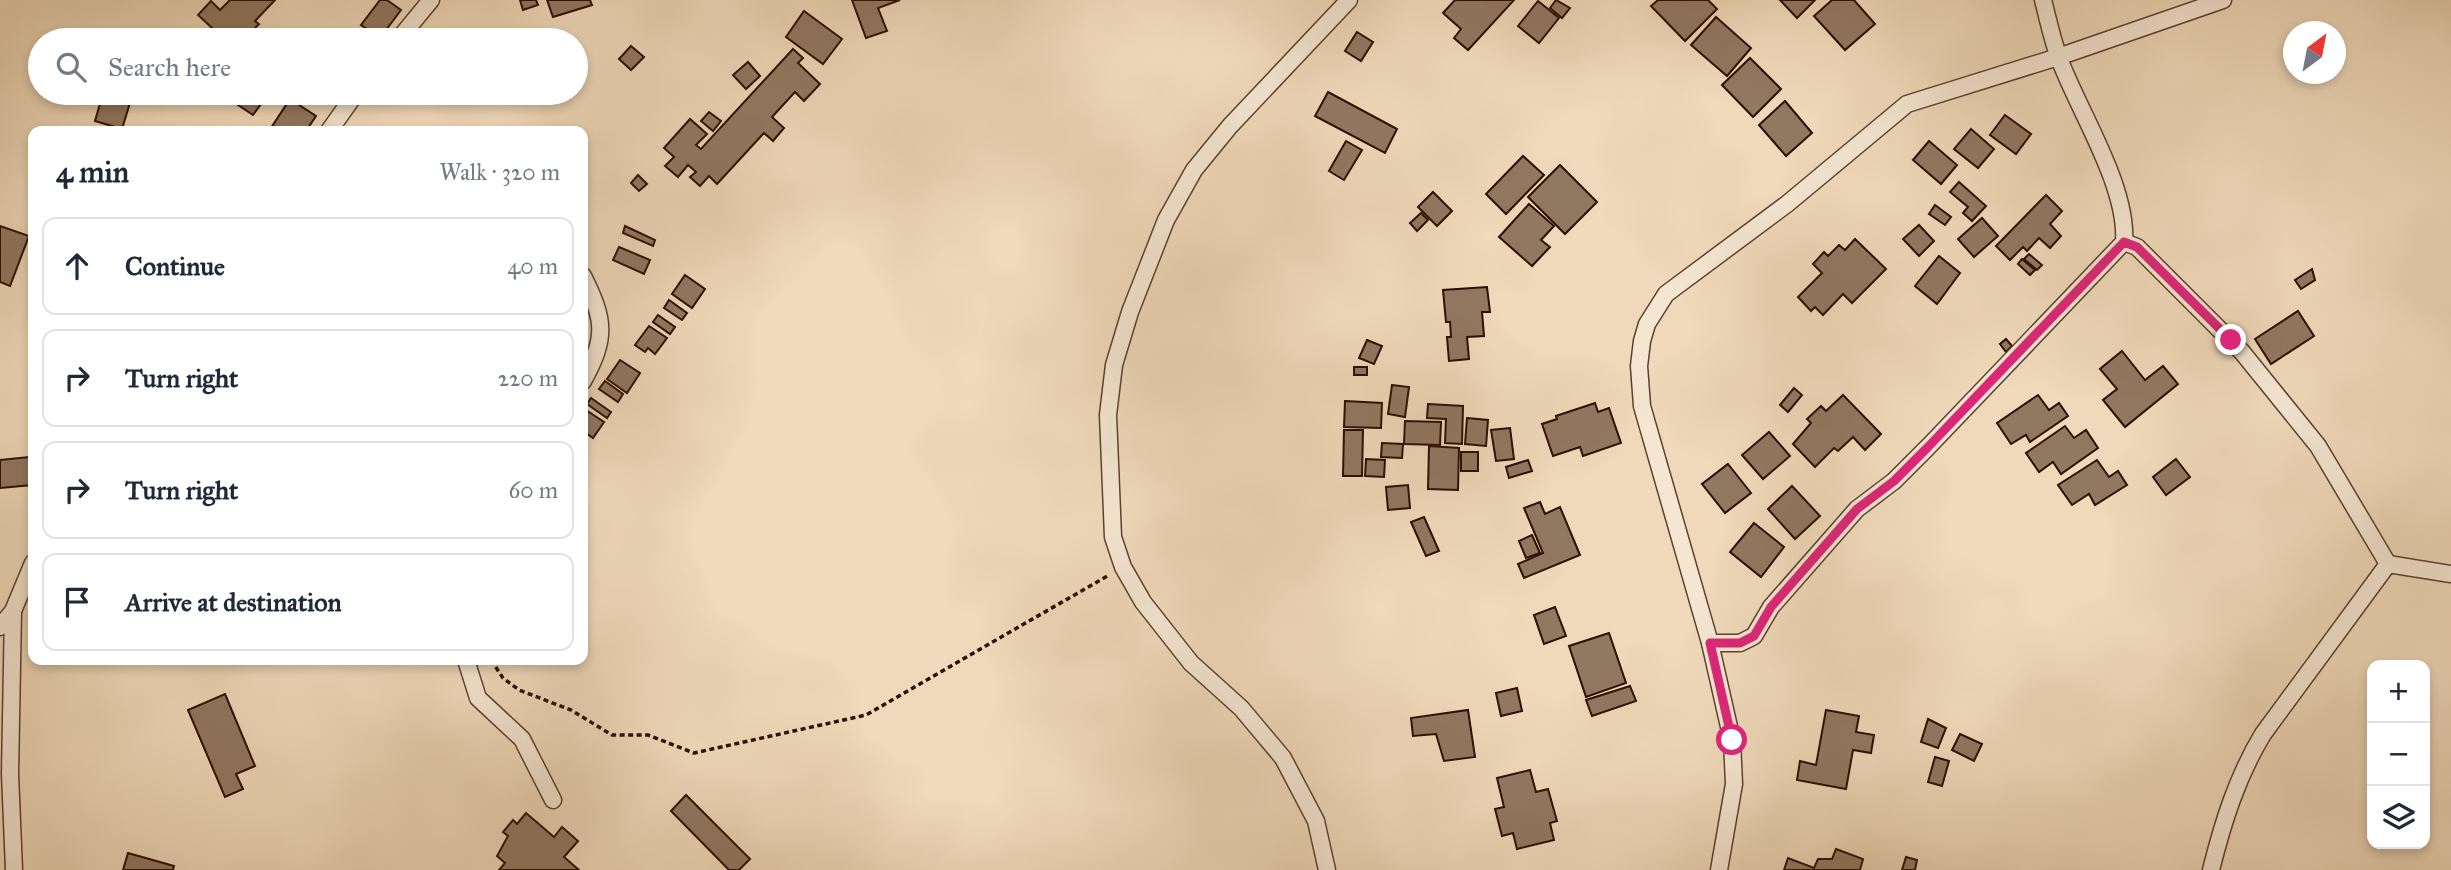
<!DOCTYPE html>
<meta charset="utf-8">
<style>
body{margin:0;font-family:"IM FELL Great Primer",serif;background:#f6f6f7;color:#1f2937}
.controls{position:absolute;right:21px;bottom:21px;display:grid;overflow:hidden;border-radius:14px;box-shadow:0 4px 10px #0003}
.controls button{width:63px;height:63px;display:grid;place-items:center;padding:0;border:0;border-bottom:2px solid #e0e1e3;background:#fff;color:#1f2937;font:35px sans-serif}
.compass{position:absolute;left:2283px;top:21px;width:63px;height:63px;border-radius:50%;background:#fff;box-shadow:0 4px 10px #0003;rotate:32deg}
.stop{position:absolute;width:21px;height:21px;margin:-16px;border:5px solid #db2777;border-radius:50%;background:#fff}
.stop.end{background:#db2777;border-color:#fff;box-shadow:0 2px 7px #0008}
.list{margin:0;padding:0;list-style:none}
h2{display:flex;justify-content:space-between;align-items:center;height:91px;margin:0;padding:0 28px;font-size:30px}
h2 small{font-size:23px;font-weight:400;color:#747a83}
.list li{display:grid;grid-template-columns:46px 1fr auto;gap:21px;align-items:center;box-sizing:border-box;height:98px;margin:0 14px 14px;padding:0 14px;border:2px solid #e0e1e3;border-radius:14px}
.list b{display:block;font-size:26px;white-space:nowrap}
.list em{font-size:23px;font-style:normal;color:#747a83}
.icon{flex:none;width:38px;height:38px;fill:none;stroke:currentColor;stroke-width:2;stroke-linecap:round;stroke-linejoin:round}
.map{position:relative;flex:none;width:2451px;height:870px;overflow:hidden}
.search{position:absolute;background:#fff;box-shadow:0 4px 10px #0003;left:28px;top:28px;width:560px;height:77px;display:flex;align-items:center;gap:18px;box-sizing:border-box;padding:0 24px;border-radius:38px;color:#747a83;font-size:26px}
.panel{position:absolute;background:#fff;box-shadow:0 4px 10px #0003;left:28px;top:126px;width:560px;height:539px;border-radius:14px}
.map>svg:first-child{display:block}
.building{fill:#917861;stroke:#2b0e00;stroke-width:2}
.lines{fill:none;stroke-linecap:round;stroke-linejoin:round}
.street-casing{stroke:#5c412e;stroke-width:19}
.path{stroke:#2b0e00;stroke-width:3.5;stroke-dasharray:5 3.5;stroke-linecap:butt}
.street{stroke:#f5e6d2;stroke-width:16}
.route{stroke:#db2777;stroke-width:9}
</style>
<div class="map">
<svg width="2451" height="870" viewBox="0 0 2451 870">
<rect width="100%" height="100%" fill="#efd9ba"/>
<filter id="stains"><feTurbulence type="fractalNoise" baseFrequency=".00286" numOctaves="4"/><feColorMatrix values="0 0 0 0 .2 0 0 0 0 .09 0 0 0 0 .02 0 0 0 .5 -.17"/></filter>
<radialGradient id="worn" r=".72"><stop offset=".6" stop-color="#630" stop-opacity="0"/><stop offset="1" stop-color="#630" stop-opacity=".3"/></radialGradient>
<!-- building -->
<g class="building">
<path d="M 230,0 L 275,0 L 255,21 L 259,24 L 248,35 L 244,31 L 235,40 L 225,40 L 198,15 L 211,1 L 220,10 Z"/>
<path d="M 380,0 L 387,0 L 401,10 L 380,38 L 361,25 Z"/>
<path d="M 520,0 L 536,0 L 538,5 L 523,10 Z"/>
<path d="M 547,0 L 590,0 L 592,5 L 553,17 Z"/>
<path d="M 852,0 L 900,0 L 878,8 L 887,31 L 866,38 Z"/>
<path d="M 1455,0 L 1514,0 L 1468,50 L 1454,38 L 1461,29 L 1443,13 Z"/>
<path d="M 1556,0 L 1570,8 L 1562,18 L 1550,8 Z"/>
<path d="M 1658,0 L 1708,0 L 1717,9 L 1685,41 L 1651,6 Z"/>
<path d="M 1780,0 L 1815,0 L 1797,18 Z"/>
<path d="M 1832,0 L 1854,0 L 1875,24 L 1845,50 L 1814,16 Z"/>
<path d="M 1538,1 L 1559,18 L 1539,43 L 1518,26 Z"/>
<path d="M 804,11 L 842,39 L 823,64 L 786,37 Z"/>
<path d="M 1716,17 L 1751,48 L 1727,76 L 1691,45 Z"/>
<path d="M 1357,32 L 1373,42 L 1361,61 L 1345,51 Z"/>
<path d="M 631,46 L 644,57 L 631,70 L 619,59 Z"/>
<path d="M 793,49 L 803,58 L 798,63 L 820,84 L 804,101 L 795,92 L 772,117 L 784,128 L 773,141 L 764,133 L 717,184 L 709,176 L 700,186 L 690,177 L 696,172 L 688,165 L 678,177 L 665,166 L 674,157 L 664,148 L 690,119 L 707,134 L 696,145 L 701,149 Z"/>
<path d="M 1750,58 L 1781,89 L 1753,117 L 1722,85 Z"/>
<path d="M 748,62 L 760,76 L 746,89 L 733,75 Z"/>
<path d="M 1328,92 L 1397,129 L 1385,153 L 1315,116 Z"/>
<path d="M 103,93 L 133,93 L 122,129 L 95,121 Z"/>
<path d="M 220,93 L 269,93 L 253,115 Z"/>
<path d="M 290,99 L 316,116 L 306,131 L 269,131 Z"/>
<path d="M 1785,101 L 1812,133 L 1786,156 L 1759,125 Z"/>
<path d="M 709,112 L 721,121 L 713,131 L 701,121 Z"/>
<path d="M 2005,115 L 2031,134 L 2016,154 L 1990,135 Z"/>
<path d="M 1971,129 L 1994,149 L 1978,168 L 1954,149 Z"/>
<path d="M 1346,141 L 1362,150 L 1344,180 L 1329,171 Z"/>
<path d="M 1929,141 L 1957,165 L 1941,184 L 1913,160 Z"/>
<path d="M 1523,156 L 1544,175 L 1506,214 L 1486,194 Z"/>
<path d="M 1560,165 L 1597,202 L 1565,234 L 1528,197 Z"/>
<path d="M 638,175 L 647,184 L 639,191 L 631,183 Z"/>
<path d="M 1959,182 L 1986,206 L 1972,221 L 1963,213 L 1968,207 L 1950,192 Z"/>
<path d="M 1433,192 L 1452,211 L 1437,226 L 1418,207 Z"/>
<path d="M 2046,195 L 2062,211 L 2050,224 L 2061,236 L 2050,248 L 2039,238 L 2027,251 L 2023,247 L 2010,260 L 1996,246 Z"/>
<path d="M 1529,204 L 1554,226 L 1541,240 L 1550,247 L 1532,266 L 1499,237 Z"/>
<path d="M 1935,205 L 1951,217 L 1945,225 L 1929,214 Z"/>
<path d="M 1421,213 L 1428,220 L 1417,231 L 1410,223 Z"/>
<path d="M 1982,218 L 1998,236 L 1974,257 L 1958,239 Z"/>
<path d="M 1919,225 L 1934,241 L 1919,256 L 1903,239 Z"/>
<path d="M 0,226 L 29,236 L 10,286 L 0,282 Z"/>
<path d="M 625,226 L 655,240 L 653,246 L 623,233 Z"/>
<path d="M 1855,239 L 1886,269 L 1852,303 L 1843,294 L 1823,315 L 1815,307 L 1811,311 L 1798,297 L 1822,273 L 1813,264 L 1824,252 L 1828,256 L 1839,245 L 1845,250 Z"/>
<path d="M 619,247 L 650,260 L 644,274 L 613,260 Z"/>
<path d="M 2029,254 L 2042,265 L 2037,270 L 2024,259 Z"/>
<path d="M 1939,256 L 1960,273 L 1937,304 L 1915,286 Z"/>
<path d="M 2022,259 L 2035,270 L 2030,275 L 2018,264 Z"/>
<path d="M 2312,269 L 2315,280 L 2301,289 L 2295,280 Z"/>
<path d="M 685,275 L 705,289 L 692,308 L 672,294 Z"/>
<path d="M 1487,287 L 1490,312 L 1482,312 L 1484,336 L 1467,337 L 1469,359 L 1449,361 L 1447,337 L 1451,337 L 1450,322 L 1446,322 L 1443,290 Z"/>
<path d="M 669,300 L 687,313 L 682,320 L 664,308 Z"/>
<path d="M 2298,311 L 2314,336 L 2271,364 L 2255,339 Z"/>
<path d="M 658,315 L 675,327 L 670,334 L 653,322 Z"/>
<path d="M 649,326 L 667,338 L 655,354 L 648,348 L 645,352 L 635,345 Z"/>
<path d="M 2006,339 L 2012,346 L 2006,352 L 2000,344 Z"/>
<path d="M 1367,340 L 1382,346 L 1374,364 L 1359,358 Z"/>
<path d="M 2122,351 L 2145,380 L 2163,366 L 2178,384 L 2125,427 L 2103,400 L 2117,389 L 2100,369 Z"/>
<path d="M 620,360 L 640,373 L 627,393 L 607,379 Z"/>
<rect x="1354" y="367" width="13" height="8"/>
<path d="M 605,381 L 623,394 L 618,402 L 599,389 Z"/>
<path d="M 1392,385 L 1409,387 L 1405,417 L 1388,414 Z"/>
<path d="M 1794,388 L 1802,395 L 1788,412 L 1780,405 Z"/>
<path d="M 1843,395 L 1881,434 L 1865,450 L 1853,437 L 1838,451 L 1834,448 L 1815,467 L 1793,444 L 1811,423 L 1807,419 L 1821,406 L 1826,411 Z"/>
<path d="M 2038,395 L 2049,410 L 2059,403 L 2068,416 L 2030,442 L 2026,435 L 2011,444 L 1997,423 Z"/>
<path d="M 591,398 L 611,412 L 607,418 L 587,404 Z"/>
<path d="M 1345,401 L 1382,403 L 1381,428 L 1344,427 Z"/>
<path d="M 1595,403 L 1598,412 L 1609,408 L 1621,443 L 1583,456 L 1580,447 L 1553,456 L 1542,424 L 1557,419 L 1556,416 Z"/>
<path d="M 1428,404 L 1463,406 L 1462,444 L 1445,443 L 1446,419 L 1427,418 Z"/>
<path d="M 583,408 L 604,422 L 593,438 L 583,431 Z"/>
<path d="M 1467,418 L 1488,420 L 1486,446 L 1465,444 Z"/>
<path d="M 1405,421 L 1441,422 L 1440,445 L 1404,444 Z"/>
<path d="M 2065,426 L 2074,438 L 2086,430 L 2098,448 L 2061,474 L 2053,462 L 2039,472 L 2026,453 Z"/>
<path d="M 1510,428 L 1514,459 L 1496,461 L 1491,430 Z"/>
<path d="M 1344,430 L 1363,430 L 1362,476 L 1343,476 Z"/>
<path d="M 1769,432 L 1790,456 L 1763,479 L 1742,455 Z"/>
<path d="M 1382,443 L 1403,444 L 1402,458 L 1381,457 Z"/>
<path d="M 1429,446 L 1459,448 L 1458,490 L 1428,489 Z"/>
<rect x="1461" y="452" width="17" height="19"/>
<path d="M 29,457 L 32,485 L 0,488 L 0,460 Z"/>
<path d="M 1366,459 L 1385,460 L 1384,477 L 1365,476 Z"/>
<path d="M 2176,459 L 2190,477 L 2166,495 L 2153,477 Z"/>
<path d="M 1528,460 L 1532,471 L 1509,478 L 1506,467 Z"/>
<path d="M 2097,460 L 2109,477 L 2118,471 L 2127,485 L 2095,505 L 2089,494 L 2072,505 L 2058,485 Z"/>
<path d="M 1728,464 L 1751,493 L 1725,513 L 1702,484 Z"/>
<path d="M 1408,485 L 1410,508 L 1388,510 L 1386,487 Z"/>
<path d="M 1792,486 L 1820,516 L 1795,539 L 1768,509 Z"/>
<path d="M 1540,502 L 1545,514 L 1560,507 L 1580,555 L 1524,578 L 1518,564 L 1543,553 L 1524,508 Z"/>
<path d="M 1424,517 L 1439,551 L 1426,556 L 1411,522 Z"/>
<path d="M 1754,523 L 1784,547 L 1761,577 L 1730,552 Z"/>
<path d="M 1532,535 L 1540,553 L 1526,558 L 1519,541 Z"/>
<path d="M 1555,607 L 1566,636 L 1544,644 L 1534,615 Z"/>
<path d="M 1609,633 L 1626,683 L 1586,697 L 1569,646 Z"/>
<path d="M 1630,686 L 1636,701 L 1592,716 L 1586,700 Z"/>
<path d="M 1517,688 L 1522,711 L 1501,716 L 1496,693 Z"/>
<path d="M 225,694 L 255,766 L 236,774 L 243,789 L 225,797 L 188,710 Z"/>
<path d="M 1468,710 L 1475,757 L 1444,761 L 1436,734 L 1413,736 L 1411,718 Z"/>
<path d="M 1826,710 L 1859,716 L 1856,732 L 1874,735 L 1871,753 L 1853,750 L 1846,789 L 1797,780 L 1800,761 L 1816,765 Z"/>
<path d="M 1928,719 L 1946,728 L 1938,748 L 1921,742 Z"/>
<path d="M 1960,734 L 1982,744 L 1974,761 L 1952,750 Z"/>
<path d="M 1935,757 L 1949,761 L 1942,786 L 1928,782 Z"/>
<path d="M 1530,770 L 1536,792 L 1548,789 L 1557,821 L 1550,823 L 1554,840 L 1517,849 L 1513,833 L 1502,836 L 1495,809 L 1504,807 L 1497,778 Z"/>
<path d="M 686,795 L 750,859 L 739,870 L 729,870 L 671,811 Z"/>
<path d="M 526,813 L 554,837 L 562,827 L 578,841 L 564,857 L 579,870 L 499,870 L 505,863 L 497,856 L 508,836 L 503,832 L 513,820 L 517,824 Z"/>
<path d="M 1836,849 L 1863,859 L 1860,870 L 1784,870 L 1788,858 L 1814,868 L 1818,859 L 1832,859 Z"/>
<path d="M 128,853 L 174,866 L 173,870 L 123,870 Z"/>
<path d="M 1906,857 L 1917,860 L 1915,870 L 1902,870 Z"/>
</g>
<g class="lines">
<!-- street casing -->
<g class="street-casing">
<g id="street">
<path d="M 398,40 L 431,0"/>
<path d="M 329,131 L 356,93"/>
<path d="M 2124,242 L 2137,247 L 2242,352 L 2318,446 L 2388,564"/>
<path d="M 583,276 C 605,320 607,338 583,381"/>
<path d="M 2388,564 L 2451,574"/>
<path d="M 13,611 L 10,774 L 14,870"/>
<path d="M 0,627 L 13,611 L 33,563"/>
<path d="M 1710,643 L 1740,643 L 1754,636 L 1771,607 L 1857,509 L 1894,481 L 1928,447 L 2124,242 C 2128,186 2078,110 2059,58 C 2052,39 2048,19 2043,0"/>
<path d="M 466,660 L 478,698 L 522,739 L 553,800"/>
<path d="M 1327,870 L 1316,821 L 1283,758 L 1241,708 L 1191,663 L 1143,602 L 1123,567 L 1113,537 L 1108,415 L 1114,365 L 1130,312 L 1166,220 L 1194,170 L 1230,126 L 1349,0"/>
<path d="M 1719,870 L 1734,784 L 1732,740 L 1710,643 L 1642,406 L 1639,366 L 1642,341 L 1647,324 L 1666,294 L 1787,204 L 1907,104 L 2058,57 L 2223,0"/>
<path d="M 2211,870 C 2223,822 2237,777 2263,734 L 2388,564"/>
</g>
</g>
<!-- path -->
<path class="path" d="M 491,660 L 503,678 L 519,690 L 571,710 L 612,735 L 648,735 L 694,753 L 866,715 L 1109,575"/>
<!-- street -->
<use href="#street" class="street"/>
</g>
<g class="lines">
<!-- route -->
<path class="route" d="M 1732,740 L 1710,643 L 1740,643 L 1754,636 L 1771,607 L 1857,509 L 1894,481 L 1928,447 L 2124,242 L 2137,247 L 2231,340"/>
</g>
<rect width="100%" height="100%" filter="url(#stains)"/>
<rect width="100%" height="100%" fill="url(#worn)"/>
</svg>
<div class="controls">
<button>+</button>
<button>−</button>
<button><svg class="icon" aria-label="layers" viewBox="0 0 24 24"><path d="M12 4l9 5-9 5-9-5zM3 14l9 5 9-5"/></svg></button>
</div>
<svg class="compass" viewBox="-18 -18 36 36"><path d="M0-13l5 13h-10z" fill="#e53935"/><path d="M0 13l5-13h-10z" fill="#747a83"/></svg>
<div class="stop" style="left:1732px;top:740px"></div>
<div class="stop end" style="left:2231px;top:340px"></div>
<div class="search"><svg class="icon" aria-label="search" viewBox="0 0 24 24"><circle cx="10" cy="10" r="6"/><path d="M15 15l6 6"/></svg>Search here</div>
<section class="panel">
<h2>4 min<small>Walk · 320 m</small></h2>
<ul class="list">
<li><svg class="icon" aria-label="ahead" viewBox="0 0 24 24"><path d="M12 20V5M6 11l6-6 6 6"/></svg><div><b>Continue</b></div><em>40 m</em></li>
<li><svg class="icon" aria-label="right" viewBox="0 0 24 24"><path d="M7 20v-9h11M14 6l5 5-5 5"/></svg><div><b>Turn right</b></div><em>220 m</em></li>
<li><svg class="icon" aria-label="right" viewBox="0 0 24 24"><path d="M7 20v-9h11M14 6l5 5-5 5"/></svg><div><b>Turn right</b></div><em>60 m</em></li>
<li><svg class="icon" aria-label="arrive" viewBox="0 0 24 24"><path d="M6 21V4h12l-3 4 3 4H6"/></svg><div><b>Arrive at destination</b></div></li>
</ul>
</section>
</div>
